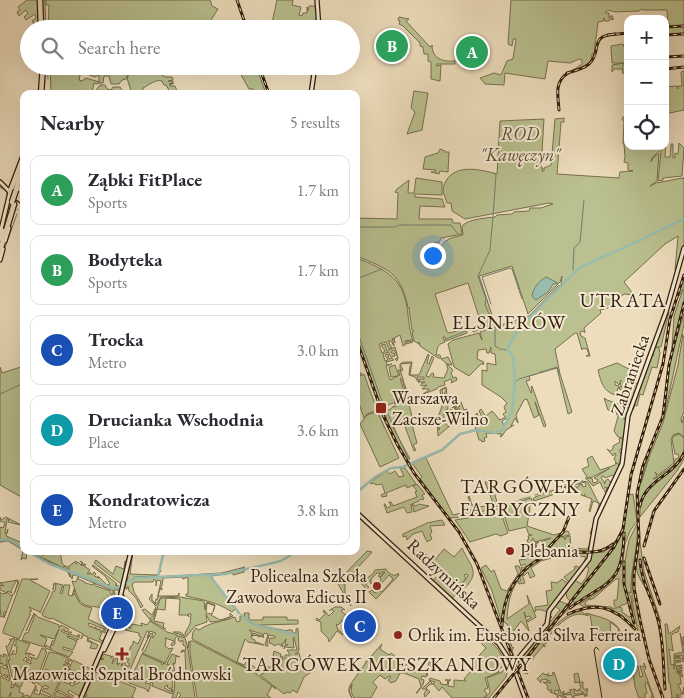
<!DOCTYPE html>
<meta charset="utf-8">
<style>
body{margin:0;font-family:"EB Garamond",serif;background:#f7f7f7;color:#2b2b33}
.controls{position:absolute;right:15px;top:15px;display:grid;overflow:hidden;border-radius:10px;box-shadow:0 5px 20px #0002}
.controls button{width:45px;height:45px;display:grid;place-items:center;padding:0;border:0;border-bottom:1px solid #e1e1e2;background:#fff;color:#2b2b33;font:25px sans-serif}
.you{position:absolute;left:432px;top:255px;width:18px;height:18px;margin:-12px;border:4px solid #fff;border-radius:50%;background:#1a73e8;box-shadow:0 0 0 8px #1a73e833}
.badge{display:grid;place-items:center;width:32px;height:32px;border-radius:50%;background:#ea580c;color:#fff;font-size:16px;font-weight:700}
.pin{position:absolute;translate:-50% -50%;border:2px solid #fff;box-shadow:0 1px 5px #0006}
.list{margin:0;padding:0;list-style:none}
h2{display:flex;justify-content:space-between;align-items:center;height:65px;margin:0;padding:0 20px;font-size:21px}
h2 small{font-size:16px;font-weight:400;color:#7c7c81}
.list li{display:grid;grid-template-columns:32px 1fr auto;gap:15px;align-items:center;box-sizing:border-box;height:70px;margin:0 10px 10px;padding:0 10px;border:1px solid #e1e1e2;border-radius:10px}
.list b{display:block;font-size:19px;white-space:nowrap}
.list p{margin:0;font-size:16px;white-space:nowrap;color:#7c7c81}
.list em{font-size:16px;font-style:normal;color:#7c7c81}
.icon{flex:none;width:28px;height:28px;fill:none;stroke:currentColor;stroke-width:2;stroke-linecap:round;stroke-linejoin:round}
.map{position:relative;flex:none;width:684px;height:698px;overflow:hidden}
.search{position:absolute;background:#fff;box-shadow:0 5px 20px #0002;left:20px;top:20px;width:340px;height:55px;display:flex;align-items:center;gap:12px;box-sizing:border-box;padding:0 18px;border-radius:28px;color:#7c7c81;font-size:19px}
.panel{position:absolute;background:#fff;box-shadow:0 5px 20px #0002;left:20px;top:90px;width:340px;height:465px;border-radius:10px}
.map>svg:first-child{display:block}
.green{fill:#bac08f;stroke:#776f4d}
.water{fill:#99bcaf;stroke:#717d6d}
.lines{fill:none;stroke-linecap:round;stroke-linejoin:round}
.stream{stroke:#717d6d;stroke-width:1}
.canal{stroke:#99bcaf;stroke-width:2.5}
.secondary-casing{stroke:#341e0b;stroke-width:5.5}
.highway-casing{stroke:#341e0b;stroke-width:7}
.secondary{stroke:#f3e9d3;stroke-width:3}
.highway{stroke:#edddbc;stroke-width:4.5}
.tram{stroke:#341e0b;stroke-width:1}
.rail-casing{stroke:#341e0b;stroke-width:3}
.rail{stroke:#f3e9d3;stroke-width:1;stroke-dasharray:4;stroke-linecap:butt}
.highway-bridge-casing{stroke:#341e0b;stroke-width:7;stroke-linecap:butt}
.highway-bridge{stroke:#edddbc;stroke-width:4.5}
.poi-dot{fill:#8f2418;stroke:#f3e9d3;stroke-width:2}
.labels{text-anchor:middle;stroke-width:4;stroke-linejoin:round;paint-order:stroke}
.park-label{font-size:18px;font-style:italic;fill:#5c4f33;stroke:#f3e9d3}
.street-label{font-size:18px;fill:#341e0b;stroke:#f3e9d3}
.poi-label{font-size:18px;fill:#341e0b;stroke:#f3e9d3;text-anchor:start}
.quarter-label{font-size:20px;letter-spacing:1px;fill:#341e0b;stroke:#f3e9d3}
</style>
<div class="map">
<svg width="684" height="698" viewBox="0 0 684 698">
<rect width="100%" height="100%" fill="#edddbc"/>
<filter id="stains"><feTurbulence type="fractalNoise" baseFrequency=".004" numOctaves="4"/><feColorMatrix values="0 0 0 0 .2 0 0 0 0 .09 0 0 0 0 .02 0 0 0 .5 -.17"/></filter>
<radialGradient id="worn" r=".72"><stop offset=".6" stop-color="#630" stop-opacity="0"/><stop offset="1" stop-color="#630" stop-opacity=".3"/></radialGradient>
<!-- green -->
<g class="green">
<path d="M 27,0 L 45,0 L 46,29 L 29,29 L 28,34 L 26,31 L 34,24 L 32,21 L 36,18 L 35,14 L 26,20 L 24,17 L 28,13 L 26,10 L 19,16 L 17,12 L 20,10 L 18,7 Z"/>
<path d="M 46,0 L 210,0 L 212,6 L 218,9 L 209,23 L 215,26 L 214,29 L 48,29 L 49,5 L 46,5 Z"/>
<path d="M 277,0 L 293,0 L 292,5 L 301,7 L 299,15 L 302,16 L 303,13 L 307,13 L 307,7 L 308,11 L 309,6 L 316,6 L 317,20 L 305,21 L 304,28 C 293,29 284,25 272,23 Z"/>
<path d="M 511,0 L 684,0 L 684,34 L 683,33 L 665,35 L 665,28 L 667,27 L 665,24 L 669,25 L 670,24 L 668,23 L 667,10 L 642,10 L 641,9 L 639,11 L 615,12 L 608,10 L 605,13 L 609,13 L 609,18 L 610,16 L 613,16 L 611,19 L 614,19 L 610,19 L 609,21 L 604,21 L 604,18 L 603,21 L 598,22 L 594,54 L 592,54 L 591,61 L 586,66 L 570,72 L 582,64 L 582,60 L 579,59 L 570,63 L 548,61 L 545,79 L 505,73 L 504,85 L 485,84 L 480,78 L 494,73 L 501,75 L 507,61 L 513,59 L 516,39 L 513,39 L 512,46 L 508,44 Z"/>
<path d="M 399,17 L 409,19 L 406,21 L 429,46 L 432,47 L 432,45 C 432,59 443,62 455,61 L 455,64 L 436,64 L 437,66 L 441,65 L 440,81 L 431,79 L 431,62 L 428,61 L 428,54 L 424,54 L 423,47 L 420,46 L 420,43 L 403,26 L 399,24 L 400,21 L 398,20 Z"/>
<path d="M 623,44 L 624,47 L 625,44 L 628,44 L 628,46 L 625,47 L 628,48 L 625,49 L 626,63 L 624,63 L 626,64 L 623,65 L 623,74 L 622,69 L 614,69 L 612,72 L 612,65 L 624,63 L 612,63 L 611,46 Z"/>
<path d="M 50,66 L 131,66 L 126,79 L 122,80 L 119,84 L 111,84 L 109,76 L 104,76 L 103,83 L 99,83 L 99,75 L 95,77 L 84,73 L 80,75 L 79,80 L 82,81 L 86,78 L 99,82 L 98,84 L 94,83 L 92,92 L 94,93 L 100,85 L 105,85 L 107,89 L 111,90 L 113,87 L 120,87 L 122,90 L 121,94 L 51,93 Z"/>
<path d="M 133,66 L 155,66 L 157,75 L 160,74 L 165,77 L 172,77 L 173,80 L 168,81 L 173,81 L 173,82 L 169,84 L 174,83 L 170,85 L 170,86 L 175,86 L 177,91 L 170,92 L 166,85 L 164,85 L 162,81 C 155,79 149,85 143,88 L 143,90 L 132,94 L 127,78 Z"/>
<path d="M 684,71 L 684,110 L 665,114 L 665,87 L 677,86 L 678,89 L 678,86 L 682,86 L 681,72 Z"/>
<path d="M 244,72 L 259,74 L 266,94 L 255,94 L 253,89 L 249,89 L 240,73 Z"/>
<path d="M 414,91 L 428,93 L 422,130 L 407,134 L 415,112 L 411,108 Z"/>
<path d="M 623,117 L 626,117 L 624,135 L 628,136 L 628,146 L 664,146 L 652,158 L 651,162 L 653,158 L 659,153 L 657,181 L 650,186 L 656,183 L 682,178 L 683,179 L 684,177 L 684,244 L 677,270 L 675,270 L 678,236 L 665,244 L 624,282 L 634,295 L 624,294 L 608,308 L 600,310 L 601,313 L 584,328 L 585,333 L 583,331 L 580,332 L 581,336 L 585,338 L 590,356 L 586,356 L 589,355 L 587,349 L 583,348 L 582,350 L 577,333 L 575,333 L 555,349 L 560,374 L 572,412 L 568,414 L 557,368 L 529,376 L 530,380 L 526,381 L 531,393 L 532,392 L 531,387 L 532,386 L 546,426 L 544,427 L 535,402 L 539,415 L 534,418 L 527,399 L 524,400 L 516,415 L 518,423 L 515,418 L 511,426 L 514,425 L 506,430 L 502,436 L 500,437 L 502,434 L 486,433 L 487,437 L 484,438 L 485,441 L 482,442 L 481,440 L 479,440 L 475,426 L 481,424 L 479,420 L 473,421 L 472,418 L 477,413 L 479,419 L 482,417 L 479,411 L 481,409 L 488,420 L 486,416 L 492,411 L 500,420 L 504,418 L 505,419 L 502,422 L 504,425 L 507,420 L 503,414 L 506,412 L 504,407 L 507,403 L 501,397 L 482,385 L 482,370 L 487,371 L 487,363 L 496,365 L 495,354 L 491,353 L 491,347 L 489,353 L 487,353 L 486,349 L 478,350 L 477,359 L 484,362 L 483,365 L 482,363 L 469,376 L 454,367 L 448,344 L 453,340 L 479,333 L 482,340 L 480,332 L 519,319 L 521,323 L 520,318 L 529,316 L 558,286 L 561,285 L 562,276 L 560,282 L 528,314 L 512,266 L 479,276 L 495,324 L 473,332 L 471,327 L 481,323 L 468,283 L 435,294 L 447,332 L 450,333 L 465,328 L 467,333 L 446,341 L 445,337 L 443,337 L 445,342 C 436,345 438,348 436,355 L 440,355 L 441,358 L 438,358 L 420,346 L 419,342 L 419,344 L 414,341 L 412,332 L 414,331 L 412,330 L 409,309 L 410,308 L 408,308 C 401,273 389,269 356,256 L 356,218 L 397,219 L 398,193 L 395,192 L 397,189 L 409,180 L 408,193 L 414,193 L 416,178 L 442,182 L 442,195 L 415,194 L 415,197 L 442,199 L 445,207 L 420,206 L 419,219 L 452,219 L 453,223 L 460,223 L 462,234 L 441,238 L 439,243 L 435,242 L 433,248 L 435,251 L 434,255 L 436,256 L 435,253 L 438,253 C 443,239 450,238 463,235 L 462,226 C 469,219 485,218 495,217 L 497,215 L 512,214 L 514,212 L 529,211 L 530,208 L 541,208 L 553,204 L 549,203 L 465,219 L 452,211 L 451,203 L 447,203 C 446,200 444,195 443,192 C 443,188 444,184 446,181 C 456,163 482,170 497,174 L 500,121 L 544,119 L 541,168 L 543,168 L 542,171 L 544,171 L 544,168 L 551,165 L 555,119 L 564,118 L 564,122 L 561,122 L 557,174 L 619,178 L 620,172 L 633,171 L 628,170 L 628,163 L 624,162 L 625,157 L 624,144 L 623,144 L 624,120 L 622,120 Z"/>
<path d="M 666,143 L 665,157 L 670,157 L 671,144 L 673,144 L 673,158 L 675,158 L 675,153 L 678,154 L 679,143 L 684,148 L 682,176 L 663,178 L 663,180 L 658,181 L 661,151 Z"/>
<path d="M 440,149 L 445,151 L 445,152 L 449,152 L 448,172 L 440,171 L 439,174 L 431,172 L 435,172 L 436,170 L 423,169 L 425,157 L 438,153 Z"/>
<path d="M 356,258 C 389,270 405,280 408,315 C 409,323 410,333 413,342 L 406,344 L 406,342 L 410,341 L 411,342 L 411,340 L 405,341 L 405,345 L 403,346 L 400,335 L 394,338 L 395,343 L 393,338 L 392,339 L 394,345 L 394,346 L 391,341 L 388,341 L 392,348 L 389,349 L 386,342 L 379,344 L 382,353 L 385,351 L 381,345 L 385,344 L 387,351 L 395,347 L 398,358 L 397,361 L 395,359 L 398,358 L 394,350 L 391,352 L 392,353 L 394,353 L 395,356 L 391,357 L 388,352 L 383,354 L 385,361 L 388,360 L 385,355 L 388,354 L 389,359 L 392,358 L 394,360 L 386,362 L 387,365 L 392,364 L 386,366 L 390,380 L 398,376 L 391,377 L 389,367 L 395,365 L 399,376 L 400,375 L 398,370 L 400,370 L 404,382 L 403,383 L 401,378 L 400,379 L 405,394 L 404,396 L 405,398 L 408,396 L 403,384 L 404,383 L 409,397 L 408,396 L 408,399 L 394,403 L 404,398 L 403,396 L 399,398 L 397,392 L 395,392 L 397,398 L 394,399 L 395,402 L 382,408 L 356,337 Z"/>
<path d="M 684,276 L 684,300 L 672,348 L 674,316 L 683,289 L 679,296 L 677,296 Z"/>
<path d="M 669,312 L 661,347 L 656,347 L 659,348 L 660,353 L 657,368 L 652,367 L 643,395 L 640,394 L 637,406 L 635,405 L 633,410 L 632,409 L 651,356 L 654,355 L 651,355 L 665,317 Z"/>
<path d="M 684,313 L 684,324 L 665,413 L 669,365 Z"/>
<path d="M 683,334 L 682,338 L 684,336 L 684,412 L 681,419 L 682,423 L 684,416 L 684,437 L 679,433 L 673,435 L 671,440 L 674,463 L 658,475 L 655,472 L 657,476 L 653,479 L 657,478 L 657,477 L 674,465 L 675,459 L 679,458 L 678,454 L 675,454 L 672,439 L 674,436 L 679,434 L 684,438 C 684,443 684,449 683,453 C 676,477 646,475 639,507 C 638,492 637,467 650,450 L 641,483 L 651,452 L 663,423 L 678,365 Z"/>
<path d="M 428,354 L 429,355 L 427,363 L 429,364 L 432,356 L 434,358 L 426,376 L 429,377 L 432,373 L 434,374 L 433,377 L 444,378 L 448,369 L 446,363 L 441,359 L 448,357 L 452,365 L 447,364 L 453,370 L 451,373 L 453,378 L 456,377 L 457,380 L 451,383 L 452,381 L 451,379 L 444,382 L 445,385 L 438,387 L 437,389 L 423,394 L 429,390 L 429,389 L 422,389 L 427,385 L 421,386 L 421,384 L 425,382 L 420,382 L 419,379 L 424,379 L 424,377 L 417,377 L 419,383 L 415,377 L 409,375 L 410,366 L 412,363 L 400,364 L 403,370 L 401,371 C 397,361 404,362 412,362 L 410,375 L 419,375 Z"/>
<path d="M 617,363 L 631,370 L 628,381 L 639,384 L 630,405 L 622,402 L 625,391 L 619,389 L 619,387 L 623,387 L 620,385 L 621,380 L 619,385 L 615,381 L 615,385 L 619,386 L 615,395 C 603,391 601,382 598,370 Z"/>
<path d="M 24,366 L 24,498 L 23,498 L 0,485 L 0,367 L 2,373 Z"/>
<path d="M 359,372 L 362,374 L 360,376 L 364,374 L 377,410 L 367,414 L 364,418 L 356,395 L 356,378 Z"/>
<path d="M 446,387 L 447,395 L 444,393 L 447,389 L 442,389 L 443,396 L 447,396 L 448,409 L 444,411 C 444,416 443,423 449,427 L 453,422 L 446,413 L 451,409 L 457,417 L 459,417 L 454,407 L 452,408 L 454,406 L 458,415 L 455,406 L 456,405 L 460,416 L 462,415 L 458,407 L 460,406 L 458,404 L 461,402 L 464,410 L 467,409 L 470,418 L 463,424 L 459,418 L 438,436 L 437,420 L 439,420 L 439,430 L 439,421 L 441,421 L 442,419 L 438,417 L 442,406 L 440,390 Z"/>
<path d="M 415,398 L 408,401 L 413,420 L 411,421 L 417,443 L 413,445 L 416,450 L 414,451 L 403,421 L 391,424 L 410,459 L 406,459 L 388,424 L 384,409 L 385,408 L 386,411 L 391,409 L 393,406 L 393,407 L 400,405 L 394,404 Z"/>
<path d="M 604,398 L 607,400 L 630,408 L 627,419 L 623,418 L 627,421 L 624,438 L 618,437 L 614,431 L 619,413 L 617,413 L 617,415 L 616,412 L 608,410 Z"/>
<path d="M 373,413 L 378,413 L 399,458 L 380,467 L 360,424 L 367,415 Z"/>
<path d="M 620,438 L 624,440 L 623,453 L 621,449 L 619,450 L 622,455 L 620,465 L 616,463 L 620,465 L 614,478 L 613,475 L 605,478 L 604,476 L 601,477 L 605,484 L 605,481 L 608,479 L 610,482 L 613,479 L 609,488 L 607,487 L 608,489 L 606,493 L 604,490 L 607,490 L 606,487 L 603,489 L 600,482 L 593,486 L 589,481 L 585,478 L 592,478 L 593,483 L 597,482 L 598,480 L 594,478 L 610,468 L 590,478 L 587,477 L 582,469 L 589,466 L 587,459 L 592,456 L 600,470 L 615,465 L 616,462 L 614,459 L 616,455 L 615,453 L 613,456 L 607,449 L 610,451 L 613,449 L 613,446 L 620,442 L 619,439 Z"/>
<path d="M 426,458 L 453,515 L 470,511 L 469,507 L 472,515 L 462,517 L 449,518 L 420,479 L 422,477 L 412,463 Z"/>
<path d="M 682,458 L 684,459 L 677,471 L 640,517 C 638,481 668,483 682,458 Z"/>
<path d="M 400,468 L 405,468 L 416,484 L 407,488 L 406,485 L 386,493 L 387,496 L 382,497 L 381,495 L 385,493 L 382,484 L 376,485 L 374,483 L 371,484 L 370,482 L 387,471 L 390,474 L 395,471 L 399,477 L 404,476 Z"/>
<path d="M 491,480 L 498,506 L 475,514 L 472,508 L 473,506 L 471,505 L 468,497 L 469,496 L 472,505 L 480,505 L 474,506 L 474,507 L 492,506 L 493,503 L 485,482 L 489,481 L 488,484 L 490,485 Z"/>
<path d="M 582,481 L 588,482 L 599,504 L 601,503 L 598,509 L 592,534 L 590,533 C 593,528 599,509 599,503 L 593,501 L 590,512 L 589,511 L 592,499 L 584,496 L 585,494 L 584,496 L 581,495 L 581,493 L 573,491 L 577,489 L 579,485 L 582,484 L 583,487 L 586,486 L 585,482 L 571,486 L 577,487 L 563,493 L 561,492 L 534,501 L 533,499 L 535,497 L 562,487 L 567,488 L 564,487 Z"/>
<path d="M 417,484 L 425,494 L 422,495 L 424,499 L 422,500 L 421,499 L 419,501 L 412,504 L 416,506 L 419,504 L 429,506 L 414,512 L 413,506 L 411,504 L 412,512 L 407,513 L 404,507 L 387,513 L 384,504 L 385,504 L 387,508 L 391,506 L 389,502 L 391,502 L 393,506 L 417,497 L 415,492 L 417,491 L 413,486 Z"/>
<path d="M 633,494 L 637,521 L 630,531 L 625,544 L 623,561 L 624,566 L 629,540 L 637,524 C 639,547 630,570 631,593 L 628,592 L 631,597 L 633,616 L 628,603 L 618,607 L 622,608 L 622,612 L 629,617 L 632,616 L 635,629 L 623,616 L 612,610 L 613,608 L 617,608 L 614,605 L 614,600 L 617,600 L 619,579 L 616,579 L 594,598 L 590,600 L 590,598 L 585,603 L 585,605 L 611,607 L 612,607 L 611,609 C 600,606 587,610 579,604 C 612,585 623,577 624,536 C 622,545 623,555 620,564 C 614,584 593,594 576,603 L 571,601 L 572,602 L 572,600 L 619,540 L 624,529 L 628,495 Z"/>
<path d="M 531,498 L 533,503 L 531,506 L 527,506 L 527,507 L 530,508 L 527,526 L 554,535 L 561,533 L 557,538 L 563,532 L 568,531 L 570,535 L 561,537 L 564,537 L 565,540 L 566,537 L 570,536 L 571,548 L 587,549 L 590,545 L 590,552 L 570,549 L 547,551 L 544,542 L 541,542 L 551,538 L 534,542 L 534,539 L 532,539 L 532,542 L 528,543 L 527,540 L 529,539 L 528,536 L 532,535 L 529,535 L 526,527 L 509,531 L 502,509 L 503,507 Z"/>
<path d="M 497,509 L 500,510 L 508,533 L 501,536 L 496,534 L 470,542 L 455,520 L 474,517 Z"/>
<path d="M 0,517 L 1,520 L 6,517 L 21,525 L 8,522 L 9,519 L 7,519 L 5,533 L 7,533 L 8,529 L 6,536 L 20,542 L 24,540 L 24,551 L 27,551 L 68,571 L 70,577 L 68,572 L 27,552 L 26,559 L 22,558 L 21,560 L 23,550 L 8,541 L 0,542 L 8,540 L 13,542 L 8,539 L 0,540 L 0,527 L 3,528 L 5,523 L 1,521 L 0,522 Z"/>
<path d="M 442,520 L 445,525 L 430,526 L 432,532 L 430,534 L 432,539 L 427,542 L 422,531 L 413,534 L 407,540 L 406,536 L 403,537 L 403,534 L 427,523 Z"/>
<path d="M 639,534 L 644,571 L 661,622 L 658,621 L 647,591 L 638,575 L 636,566 L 638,551 C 629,585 639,610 644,642 L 638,632 L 632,601 L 634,601 L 632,598 L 632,574 Z"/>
<path d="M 618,538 L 614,546 L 570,601 L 567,598 L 566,593 L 575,580 L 581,584 L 586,578 L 589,568 L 586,566 L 589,561 L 591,553 L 604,552 Z"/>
<path d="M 539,542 L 536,544 L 538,554 L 546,551 L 526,568 L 542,559 L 555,555 L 590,553 L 588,560 L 570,583 L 564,577 L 575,569 L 574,567 L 577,566 L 581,569 L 586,557 L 572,555 L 555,557 L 541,561 L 531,568 L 535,576 L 530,578 L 528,572 L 524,576 L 521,567 L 523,568 L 526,566 L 525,564 L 521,566 L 519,560 L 526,559 L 525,553 L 527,552 L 529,555 L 531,555 L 530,552 L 536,551 L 535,543 Z"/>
<path d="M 462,548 C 470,566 481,571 465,588 L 462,584 L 468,576 L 467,574 L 464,575 L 466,578 L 460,586 L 461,587 L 459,590 L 460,592 L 452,598 L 433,581 L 441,570 L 425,556 L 426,554 L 433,562 L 444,549 L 454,557 Z"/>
<path d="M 28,551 L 37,551 L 38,553 L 42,551 L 43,556 L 46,551 L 60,551 L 62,563 L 65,566 L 63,567 L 67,566 L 68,570 Z"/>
<path d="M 133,551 L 130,574 L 157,575 L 161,570 L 158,576 L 135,577 L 128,582 L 137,578 L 222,573 L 245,567 L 242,569 L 245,569 L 244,572 L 233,575 L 233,573 L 211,576 L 235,609 L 232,612 C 217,602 203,600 186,596 L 186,594 L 188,594 L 188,577 L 183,579 L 182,577 L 163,578 L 162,586 L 160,588 L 162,588 L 162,590 L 160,589 L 158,596 L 178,596 L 179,593 L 179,596 L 161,597 L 156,606 L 154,605 L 156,603 L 154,604 L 149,599 L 152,594 L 152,600 L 155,603 L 156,599 L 157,600 L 161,581 L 157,580 L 156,586 L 156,581 L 154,579 L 153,582 L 135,582 L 132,584 L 134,592 L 143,606 L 141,608 L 136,598 L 128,590 L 129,587 L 127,587 L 127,589 L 125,588 L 128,577 L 127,573 L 123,583 L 120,583 L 94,563 L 96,560 L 113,574 L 116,566 L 124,569 L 125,561 L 127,562 Z"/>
<path d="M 367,551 L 372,552 L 343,584 L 345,584 L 345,594 L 347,596 L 349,595 L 351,606 L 335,579 L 337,582 Z"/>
<path d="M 76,561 L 76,564 L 78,562 L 81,565 L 82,563 L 80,561 L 83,563 L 81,566 L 84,564 L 86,565 L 83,565 L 84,566 L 90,570 L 87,574 L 90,574 L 90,572 L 92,575 L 94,572 L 96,574 L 94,576 L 99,578 L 98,576 L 107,585 L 110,584 L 105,576 L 92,566 L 93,565 L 115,582 L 117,584 L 115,585 L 119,586 L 114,588 L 91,580 L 113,589 L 121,587 L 118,598 L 119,590 L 114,590 L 115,596 L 118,600 L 117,606 L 115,604 L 115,611 L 111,609 L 114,606 L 112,605 L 110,606 L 110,609 L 107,608 L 108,607 L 106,608 C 78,605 81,607 72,581 L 76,582 L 78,577 L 78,579 L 85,582 L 85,583 L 93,585 L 94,583 L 96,586 L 110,591 L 111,594 L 113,594 L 113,591 L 75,575 L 73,575 L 72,579 L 69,572 L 75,573 L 69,571 L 69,566 Z"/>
<path d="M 486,565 L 491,572 L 494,570 L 501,589 L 507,591 L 518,574 L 515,566 L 519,566 L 525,583 L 519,584 L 518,582 L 521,581 L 520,578 C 510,590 508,604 507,619 L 529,604 L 527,595 L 536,617 L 528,622 L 527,620 L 531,618 L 530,616 L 526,617 L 524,612 L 529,631 L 521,621 L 509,638 L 512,647 L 514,648 L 512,650 L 514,657 L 506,635 L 508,625 L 503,621 C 504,604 510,590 519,575 L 508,591 L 501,620 L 492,591 L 481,568 Z"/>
<path d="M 386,569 C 388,573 392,576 397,575 L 398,573 L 399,575 L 376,599 L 369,592 L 372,590 L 375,593 L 379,590 L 382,592 L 393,579 L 389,575 L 380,585 L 379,583 L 381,580 L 380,578 L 385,572 L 382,572 L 383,574 L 380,577 L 378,576 L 381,573 L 377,573 L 371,579 L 371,584 L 370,580 L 366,585 L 369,587 L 367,589 L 368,592 L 362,584 L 360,583 L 363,575 L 367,578 L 373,574 L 375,570 Z"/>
<path d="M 22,579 L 38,579 L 30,580 L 50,591 L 40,613 L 40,612 L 29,607 L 32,611 L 30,611 L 30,615 L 19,639 L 3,633 L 3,631 Z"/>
<path d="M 562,579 L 569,584 L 547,612 C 545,612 543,609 536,610 L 535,612 L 535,607 L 548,605 L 546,591 L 552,590 L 551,582 L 557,583 Z"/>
<path d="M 18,580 L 19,582 L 14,594 L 18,582 L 16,581 L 11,591 L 12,593 L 8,591 L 7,592 L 12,596 L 13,594 L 4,618 L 6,612 L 4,612 L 3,617 L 0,616 L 1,610 L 0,610 L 0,592 L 2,594 L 7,593 L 0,590 L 0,585 L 4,586 L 0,583 Z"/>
<path d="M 54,583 L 63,585 L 60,593 L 62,594 L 64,585 L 70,585 L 68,595 L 72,596 L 74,589 L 75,593 L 72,595 L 75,594 C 80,604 79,605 92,608 L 88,619 L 107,628 L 105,628 L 105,633 L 101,631 L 104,631 L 104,629 L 89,623 L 88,624 L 90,627 L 92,626 L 93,628 L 96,627 L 95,629 L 97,628 L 97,630 L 100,629 L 100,632 L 102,633 L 99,639 L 103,641 L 104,639 L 102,644 L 100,642 L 89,638 L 88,640 L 98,645 L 96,649 L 90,648 L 92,643 L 87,641 L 88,637 L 83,635 L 81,639 L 83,634 L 52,618 L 50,619 L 43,616 L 42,614 L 52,594 L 52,592 L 55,591 L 56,584 L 54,584 L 53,590 Z"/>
<path d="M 180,597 L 204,601 L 205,610 L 206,603 L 207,602 L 215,605 L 213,612 L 215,606 L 207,603 L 206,612 L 209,614 L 213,613 L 211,615 L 220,620 L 230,617 L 230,613 L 233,616 L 221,621 L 210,622 L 206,614 L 207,622 L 195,626 L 186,637 L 173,632 L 180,632 L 184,635 L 186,634 L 185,633 L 190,624 L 191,614 L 188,614 L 189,617 L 187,615 L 179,615 L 180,599 L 166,598 L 165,610 L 157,609 L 154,621 L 164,623 L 163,628 L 166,629 L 151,621 L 142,610 L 145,609 L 152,615 L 156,607 L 154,615 L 150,619 L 152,620 L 155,615 L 160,599 L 163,598 Z"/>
<path d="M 559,601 L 567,604 L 563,610 L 568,605 L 571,607 L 553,624 L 557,617 L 519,666 L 518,659 L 550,623 L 548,622 L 549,614 L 552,617 L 549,620 L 550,622 L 560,610 L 555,606 Z"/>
<path d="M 335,607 L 341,607 L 345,610 L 344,609 L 341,611 L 347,616 L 338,625 L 336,624 L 338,630 L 339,630 L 343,635 L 337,631 L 329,642 L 328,638 L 321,631 L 321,622 L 316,620 L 317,618 L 319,620 L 326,613 L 323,612 L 324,610 L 329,616 L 334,611 L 331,609 L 329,611 Z"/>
<path d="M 581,611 L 586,615 L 586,613 C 599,617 620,620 621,636 L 619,636 L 618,628 L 610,622 L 611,637 L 594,639 L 590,614 L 588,614 L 588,616 C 571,608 555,628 546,640 L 547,643 L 542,645 L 545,645 L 545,647 L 543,646 L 533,658 L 533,660 L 531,658 L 531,660 L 521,670 L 523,672 L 525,670 L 528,674 L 521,672 L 519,669 C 533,652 559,612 581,611 Z"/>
<path d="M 34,613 L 38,617 L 59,625 L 59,628 L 61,625 L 69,629 L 67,632 L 64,631 L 64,629 L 61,631 L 69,635 L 68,632 L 72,632 L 70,634 L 78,637 L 77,635 L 80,635 L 78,640 L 69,636 L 67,637 L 77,641 L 73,650 L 63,647 L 63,649 L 73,652 L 69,657 L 45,648 L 46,645 L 52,649 L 50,647 L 53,640 L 51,645 L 53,645 L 59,629 L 54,639 L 40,635 L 47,639 L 44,647 L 22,640 L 25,633 L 28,633 L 35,615 L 33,616 L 26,631 Z"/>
<path d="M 244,613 L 249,613 L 249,620 L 263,620 L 263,617 L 287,617 L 287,620 L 298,620 L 298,624 L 258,625 L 287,631 L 288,630 L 292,630 L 293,633 L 296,633 L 296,629 L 298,628 L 299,651 L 295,654 L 299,653 L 303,671 L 311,672 L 304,677 L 297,693 L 293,690 L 290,693 L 287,692 L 284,694 L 260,675 L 273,669 L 270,667 L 271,666 L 272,667 L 274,665 L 274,661 L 277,662 L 277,660 L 273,659 L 272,662 L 274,651 L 281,654 L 280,658 L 283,656 L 282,660 L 285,658 L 285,655 L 290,655 L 287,650 L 297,650 L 294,637 L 293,638 L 294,648 L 285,647 L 284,649 L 285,645 L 288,645 L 285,644 L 286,639 L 283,644 L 281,644 L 283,645 L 283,647 L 278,644 L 274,646 L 273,644 L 269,643 L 270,638 L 275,638 L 275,636 L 269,635 L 267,643 L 268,646 L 266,646 L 265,645 L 268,634 L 264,633 L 263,638 L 262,636 L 258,637 L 258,635 L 252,636 L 253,633 L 262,636 L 262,634 L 249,630 L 252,632 L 251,638 L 255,640 L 255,643 L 256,642 L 264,645 L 248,642 L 245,639 L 237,662 L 244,665 L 246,662 L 250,662 C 252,667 259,671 265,671 L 267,666 L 270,668 C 266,671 261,670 257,673 L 192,639 L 193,632 L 196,628 L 199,630 C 210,622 222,622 235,617 L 237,622 L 240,621 L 240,616 L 245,617 Z"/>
<path d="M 125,621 L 130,623 L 129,628 L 130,629 L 132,624 L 142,626 L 141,623 L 147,625 L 150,621 L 167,632 L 177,635 L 178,636 L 175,638 L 175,644 L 172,646 L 171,644 L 174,641 L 165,638 L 166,640 L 165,646 L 169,649 L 173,648 L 165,663 L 142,653 L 145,651 L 151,637 L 149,636 L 142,651 L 150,634 L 153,633 L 152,637 L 153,638 L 156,633 L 150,631 L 147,638 L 149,632 L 147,631 L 126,679 L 128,680 L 130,674 L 127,682 L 98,669 L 100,669 L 97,667 L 100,660 L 104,659 L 102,658 L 101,659 L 103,654 L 111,656 L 111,658 L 112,656 L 114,657 L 112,664 L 116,658 L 118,659 L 117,664 L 119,665 L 117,663 L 119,664 L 121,660 L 123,661 L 121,666 L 125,662 L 126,666 L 129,666 L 129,663 L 127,662 L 129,659 L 126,659 L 131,646 L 133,645 L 133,641 L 138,644 L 141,637 L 139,636 L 139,633 L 125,630 L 127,629 L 124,626 Z"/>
<path d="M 665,624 L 667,624 L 669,634 L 680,626 L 678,632 L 674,633 L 671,636 L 673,651 L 669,649 L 671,663 L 670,664 L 674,665 L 674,669 L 674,654 L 683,652 L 680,633 L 683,645 L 683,637 L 684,636 L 684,661 L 683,662 L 682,655 L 674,656 L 675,657 L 680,656 L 680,657 L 674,658 L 681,658 L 681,660 L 675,661 L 681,661 L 681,662 L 675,663 L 676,666 L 682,665 L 682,666 L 676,667 L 677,669 L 682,667 L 682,669 L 676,669 L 677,671 L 682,670 L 682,671 L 676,672 L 677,673 L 682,672 L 678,674 L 682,674 L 683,677 L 680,675 L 681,684 L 678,684 L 682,693 L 683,693 L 684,687 L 684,694 L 680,694 L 680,698 L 678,698 L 677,694 L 677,698 L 671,698 L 672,697 L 670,683 L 669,683 Z"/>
<path d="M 484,635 L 497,648 L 504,659 L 503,666 L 498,670 L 499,672 L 485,678 L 488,688 L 484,690 L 487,694 L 484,698 L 452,698 L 442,687 L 439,691 L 433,684 L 430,684 L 426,688 L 430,692 L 425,697 L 424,694 L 427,689 L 422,689 L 430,681 L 433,684 L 435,682 L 429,680 L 430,678 L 440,681 L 441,684 L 447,685 L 448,680 L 445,680 L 451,680 L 449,680 L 448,686 L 454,687 L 454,680 L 466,681 L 464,679 L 472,670 L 469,667 L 486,648 L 481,643 L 486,638 Z"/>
<path d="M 179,636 L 185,638 L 188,648 L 189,641 L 188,649 L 195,698 L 178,698 L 181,695 L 178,692 L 176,698 L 172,698 C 177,687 175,669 167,663 L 172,654 L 180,657 L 176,656 L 175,664 L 173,663 L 176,677 L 186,675 L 185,652 L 182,651 L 181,653 L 182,650 L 185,651 L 186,647 L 183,645 L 183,641 L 182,640 L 181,642 L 178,640 Z"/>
<path d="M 12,638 L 15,639 L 9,655 L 11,655 L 14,650 L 12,654 L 16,654 L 17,647 L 14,645 L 16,645 L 16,639 L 30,644 L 25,654 L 28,653 L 35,656 L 29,653 L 29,661 L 26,660 L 27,659 L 26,657 L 23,660 L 31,664 L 31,662 L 30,661 L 32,659 L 30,657 L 37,659 L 42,648 L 46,650 L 45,651 L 47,652 L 35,684 L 32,683 L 38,672 L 36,671 L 31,682 L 24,679 L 21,687 L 15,684 L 18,678 L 17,675 L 15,681 L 13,681 L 8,660 L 10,660 L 6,646 L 8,646 L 11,640 L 9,639 L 12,640 Z"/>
<path d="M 190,641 L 193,641 L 255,673 L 276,689 L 272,686 L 267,695 L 271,698 L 197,698 L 190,653 Z"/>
<path d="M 382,644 L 380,649 L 389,655 L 391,653 L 396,657 L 394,659 L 405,666 L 407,664 L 409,664 L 409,667 L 424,672 L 425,670 L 427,670 L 429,662 L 432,663 L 428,671 L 427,676 L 427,673 L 426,677 L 422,676 L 421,679 L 424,680 L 423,685 L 417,693 L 416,693 L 421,687 L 419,679 L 404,673 L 400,673 L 396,681 L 391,683 L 388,680 L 391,677 L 390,676 L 385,679 L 380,675 L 373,682 L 377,687 L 371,698 L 354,698 L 351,692 L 352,684 L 349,691 L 352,698 C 349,694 348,690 350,685 L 367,661 L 365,663 Z"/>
<path d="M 49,652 L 59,654 L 72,660 L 67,663 L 69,660 L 66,660 L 65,663 L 67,663 L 65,666 L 64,664 L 63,671 L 61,671 L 63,672 L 52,698 L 30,698 L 36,685 L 36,689 L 38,691 L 35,690 L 34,693 L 39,695 L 42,687 L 40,693 L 50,697 L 51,695 L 42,691 L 44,688 L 47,689 L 49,687 L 47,687 L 46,685 L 43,687 L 37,683 L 42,672 L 46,675 L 48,673 L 48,679 L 49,677 L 56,679 L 50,675 L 52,672 L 46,669 L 45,672 L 42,671 Z"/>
<path d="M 3,654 L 7,655 L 7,665 L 10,677 L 7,675 L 8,678 L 5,677 L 5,674 L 2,677 L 9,681 L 9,678 L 11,678 L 12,684 L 11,688 L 14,687 L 13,684 L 20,688 L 19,692 L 24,694 L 22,697 L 27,695 L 29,696 L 29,698 L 10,698 L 11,692 L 8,698 L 0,698 L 0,678 L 2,674 L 0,673 L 0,666 L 6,669 L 7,667 L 6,666 L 6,664 L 5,666 L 2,665 L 3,663 L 0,664 L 0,655 L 4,657 Z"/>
<path d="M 142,654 L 162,663 L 162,665 L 164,663 L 170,666 L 173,687 L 170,689 L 167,687 L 168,686 L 167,685 L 164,688 L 172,692 L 171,689 L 173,689 L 172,694 L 152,686 L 153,683 L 147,681 L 145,683 L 151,684 L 148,692 L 146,689 L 129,683 Z"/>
<path d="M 73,660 L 91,669 L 86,681 L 88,672 L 86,672 L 83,681 L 85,682 L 79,696 L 69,690 L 68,693 L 74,696 L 72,698 L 59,690 L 58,692 L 70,698 L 57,697 L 54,698 L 64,672 L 65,676 L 66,673 L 67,676 L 72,678 L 73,676 L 73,678 L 69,678 L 68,681 L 65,680 L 66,677 L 65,676 L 63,682 L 69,684 L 72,680 L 69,682 L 70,679 L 72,680 L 70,685 L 72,686 L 80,682 L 80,679 L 73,684 L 76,678 L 79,679 L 79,677 L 75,678 L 74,675 L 65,671 L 68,663 L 70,664 L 66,672 L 69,669 L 69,671 L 84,676 L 83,674 L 69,669 Z"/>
<path d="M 644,663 L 646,668 L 644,670 L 654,698 L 651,698 L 652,694 L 647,682 L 645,683 L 647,693 L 645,694 L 645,698 L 639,698 L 635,687 L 632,667 L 638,666 L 640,677 L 643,676 L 640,666 L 644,667 Z"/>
<path d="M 508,664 L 509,666 L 506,677 L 489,698 L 485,698 L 490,692 L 487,678 L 502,672 Z"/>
<path d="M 98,670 L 100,671 L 99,673 L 103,674 L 136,688 L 132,697 L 134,698 L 86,698 L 84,696 L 87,696 L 86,693 L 95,672 L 99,673 Z"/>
<path d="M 554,672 L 561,693 L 564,691 L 563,694 L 571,692 L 569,690 L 575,689 L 576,690 L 574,691 L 575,694 L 584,693 L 580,691 L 576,691 L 581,688 L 579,682 L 575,683 L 574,674 L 578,673 L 580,682 L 583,682 L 583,688 L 587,691 L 587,688 L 587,696 L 584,696 L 586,695 L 585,694 L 573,696 L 575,698 L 573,698 L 571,694 L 568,695 L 562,694 L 563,696 L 565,696 L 567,698 L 561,697 L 560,695 L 557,698 L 559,690 L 554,691 L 557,695 L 550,692 L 552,691 L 551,689 L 549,691 L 547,689 L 548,686 L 543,682 L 551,683 L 549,680 L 547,682 L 547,679 L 541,680 L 541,683 L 537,679 L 543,673 L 546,675 L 549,673 L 547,676 L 554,675 L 552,673 Z"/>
</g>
<!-- water -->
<path class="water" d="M 546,277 L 558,283 L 553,284 L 548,292 L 536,300 L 532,296 C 533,288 539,281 546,277 Z"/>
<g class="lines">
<!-- stream -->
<g class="stream">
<path d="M 96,23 L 100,29"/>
<path d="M 105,27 L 106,29"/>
<path d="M 47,66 L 48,79"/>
<path d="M 0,187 L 3,189"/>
<path d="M 17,210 L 18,209"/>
<path d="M 493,216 L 496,175 L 495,173"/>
<path d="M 400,225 L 411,225"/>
<path d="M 412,225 L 451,225 L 458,234"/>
<path d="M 356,227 L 366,227"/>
<path d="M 367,227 L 394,227"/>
<path d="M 395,227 L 399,225"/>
<path d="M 491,238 L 493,217"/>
<path d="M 491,239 L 490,250 L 478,276 L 486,299 L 485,305 L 494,325"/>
<path d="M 3,253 L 17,214"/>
<path d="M 573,270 L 574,248 L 580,242 L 584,200"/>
<path d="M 356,279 L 382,269"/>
<path d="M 674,290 L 676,283"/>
<path d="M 491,304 L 482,277 L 510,268 L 512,269 L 522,299"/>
<path d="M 477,327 L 493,322"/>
<path d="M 495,327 L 495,346 L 500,349"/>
<path d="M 356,328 L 384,407"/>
<path d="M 472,329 L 476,327"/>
<path d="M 468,331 L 471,329"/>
<path d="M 446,339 L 466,331"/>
<path d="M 501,349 L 507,350"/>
<path d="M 551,369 L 557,367 L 559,375"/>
<path d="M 546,370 L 547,370"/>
<path d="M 548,370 L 550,369"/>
<path d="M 540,372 L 545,371"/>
<path d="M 519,379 L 536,374"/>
<path d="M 515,381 L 518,380"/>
<path d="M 0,394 L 24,383"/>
<path d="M 376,405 L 377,410"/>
<path d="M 385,408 L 408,458"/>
<path d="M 378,411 L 380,417"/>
<path d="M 380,417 L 384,427"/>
<path d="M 409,461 L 410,462"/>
<path d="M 565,485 L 569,484"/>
<path d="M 542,493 L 550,490"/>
<path d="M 535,495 L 541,493"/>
<path d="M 519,500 L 530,497"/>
<path d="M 504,505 L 517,501"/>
<path d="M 249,668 L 257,673"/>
<path d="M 262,673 L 266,672"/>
</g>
<!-- canal -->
<g class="canal">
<path d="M 646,237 L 684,219"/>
<path d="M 515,380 L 513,357 L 507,349 L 520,327 L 579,268 L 645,238"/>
<path d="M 356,493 L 375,477 L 391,468 L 403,467 L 442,450 L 460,434 L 476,430 L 495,433 L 502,430 L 512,412 L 515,380"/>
<path d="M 0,540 L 10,540 L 24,549"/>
<path d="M 27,551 L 50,564 L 113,588 L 120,587"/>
<path d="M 209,575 L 239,613"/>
<path d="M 158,576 L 164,551"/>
<path d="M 126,583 L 136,578 L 225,574 L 281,561 L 297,551"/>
<path d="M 241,615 L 253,624 L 297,635"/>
</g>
<!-- secondary casing -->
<g class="secondary-casing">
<g id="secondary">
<path d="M 317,0 L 319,29"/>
<path d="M 311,94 L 315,66"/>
<path d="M 0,182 L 10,192"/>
<path d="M 17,197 L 24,204"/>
<path d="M 0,234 L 10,192"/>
<path d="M 5,241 L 9,228"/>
<path d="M 0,260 L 3,249"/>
<path d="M 356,512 L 499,644 L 514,667 L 525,698"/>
<path d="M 104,650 L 117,623 L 122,597"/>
<path d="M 513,659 L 517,660 L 547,624 L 549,611 L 589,559 L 596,519 L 622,464 L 628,416 L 666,312 L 684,248"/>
<path d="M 81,698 L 115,619 L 131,551"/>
</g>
</g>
<!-- highway casing -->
<g class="highway-casing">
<g id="highway">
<path d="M 40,0 L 41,29"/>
<path d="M 41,94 L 43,66"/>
<path d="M 16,190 L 22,168"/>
<path d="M 10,192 L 24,155"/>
<path d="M 18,198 L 24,177"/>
<path d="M 0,239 L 3,231"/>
<path d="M 0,251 L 14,204"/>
</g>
</g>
<!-- secondary -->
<use href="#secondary" class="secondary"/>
<!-- highway -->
<use href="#highway" class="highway"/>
<!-- tram -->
<path class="tram" d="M 599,650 L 596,647 L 594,650 L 602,698"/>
<!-- rail casing -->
<g class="rail-casing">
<g id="rail">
<path d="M 237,0 L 247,29"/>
<path d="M 665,27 L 684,26"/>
<path d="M 608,35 L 628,33"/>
<path d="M 665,35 L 684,34"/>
<path d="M 665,57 L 684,56"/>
<path d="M 259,66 L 269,94"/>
<path d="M 665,69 L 684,67"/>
<path d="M 567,73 C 574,71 583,69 589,64 C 603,51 588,36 615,34"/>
<path d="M 559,110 C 558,95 554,82 568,73"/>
<path d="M 356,338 L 383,415 L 397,444 L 414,473 L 459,532 L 477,564 L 528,698"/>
<path d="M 640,506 C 645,480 674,476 684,453"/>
<path d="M 644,546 L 654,511 L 684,469"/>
<path d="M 539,558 L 563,532 L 569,517"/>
<path d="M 644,558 L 660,604"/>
<path d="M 640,560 C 641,582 653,599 658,620 C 664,642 663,666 665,689"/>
<path d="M 624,562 L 624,584 L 634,623"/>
<path d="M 570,608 C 606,581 623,587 624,533"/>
<path d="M 568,614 C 597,601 614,607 635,629"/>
<path d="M 502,626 C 503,588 526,555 566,552 C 582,551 599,556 613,544"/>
<path d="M 525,660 L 614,547 L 623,529 L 631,475 L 663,364 L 670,319 L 684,275"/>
<path d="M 494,698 L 521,665"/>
<path d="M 663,698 L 649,659 L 640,620 L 634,588 L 634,574 L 639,538 L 637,494 L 643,466 L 663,416 L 669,365 L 684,303"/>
</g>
</g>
<!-- rail -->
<use href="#rail" class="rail"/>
<!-- highway-bridge casing -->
<g class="highway-bridge-casing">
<path id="highway-bridge" d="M 12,202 L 16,190"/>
</g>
<!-- highway-bridge -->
<use href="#highway-bridge" class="highway-bridge"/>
</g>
<!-- markers -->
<g class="poi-dot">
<rect x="375" y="402" width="12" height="12" rx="2.5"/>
<circle cx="510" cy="551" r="5"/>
<circle cx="377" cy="586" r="5"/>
<circle cx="398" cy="635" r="5"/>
<path d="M119.5 646.5h5v5h5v5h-5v5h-5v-5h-5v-5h5z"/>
</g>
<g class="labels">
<!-- park labels -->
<g class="park-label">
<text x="520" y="140">ROD<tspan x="520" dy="21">"Kawęczyn"</tspan></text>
</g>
<!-- street labels -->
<g class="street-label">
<text transform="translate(630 375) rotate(-71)" y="6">Zabraniecka</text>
<text transform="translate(444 574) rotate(43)" y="6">Radzymińska</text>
</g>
<!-- poi labels -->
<g class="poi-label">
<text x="392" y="404">Warszawa<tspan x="392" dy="21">Zacisze-Wilno</tspan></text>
<text x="520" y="557">Plebania</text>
<text x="367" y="582" text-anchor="end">Policealna Szkoła<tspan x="367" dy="21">Zawodowa Edicus II</tspan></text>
<text x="408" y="641">Orlik im. Eusebio da Silva Ferreira</text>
<text x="122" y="680" text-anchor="middle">Mazowiecki Szpital Bródnowski</text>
</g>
<!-- quarter labels -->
<g class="quarter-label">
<text x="623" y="307">UTRATA</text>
<text x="509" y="329">ELSNERÓW</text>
<text x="520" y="493">TARGÓWEK<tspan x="520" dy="23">FABRYCZNY</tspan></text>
<text x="387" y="671">TARGÓWEK MIESZKANIOWY</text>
</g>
</g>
<rect width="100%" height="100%" filter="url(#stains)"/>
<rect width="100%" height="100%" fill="url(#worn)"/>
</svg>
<div class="controls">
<button>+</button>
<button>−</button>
<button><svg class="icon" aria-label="locate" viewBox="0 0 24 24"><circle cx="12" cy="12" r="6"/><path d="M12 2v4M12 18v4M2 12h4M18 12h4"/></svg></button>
</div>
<div class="you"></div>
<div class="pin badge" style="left:472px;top:52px;background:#2e9e5b">A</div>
<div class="pin badge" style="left:392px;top:46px;background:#2e9e5b">B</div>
<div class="pin badge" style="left:360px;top:626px;background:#1a4fb4">C</div>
<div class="pin badge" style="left:619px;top:664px;background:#0f9aa8">D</div>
<div class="pin badge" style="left:117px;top:613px;background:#1a4fb4">E</div>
<div class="search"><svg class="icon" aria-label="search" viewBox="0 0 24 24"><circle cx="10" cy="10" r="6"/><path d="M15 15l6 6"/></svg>Search here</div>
<section class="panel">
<h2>Nearby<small>5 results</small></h2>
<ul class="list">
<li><span class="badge" style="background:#2e9e5b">A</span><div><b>Ząbki FitPlace</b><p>Sports</p></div><em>1.7 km</em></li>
<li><span class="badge" style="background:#2e9e5b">B</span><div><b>Bodyteka</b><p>Sports</p></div><em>1.7 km</em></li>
<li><span class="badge" style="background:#1a4fb4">C</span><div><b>Trocka</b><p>Metro</p></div><em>3.0 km</em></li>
<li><span class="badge" style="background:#0f9aa8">D</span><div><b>Drucianka Wschodnia</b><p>Place</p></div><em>3.6 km</em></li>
<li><span class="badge" style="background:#1a4fb4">E</span><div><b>Kondratowicza</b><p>Metro</p></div><em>3.8 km</em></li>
</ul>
</section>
</div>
